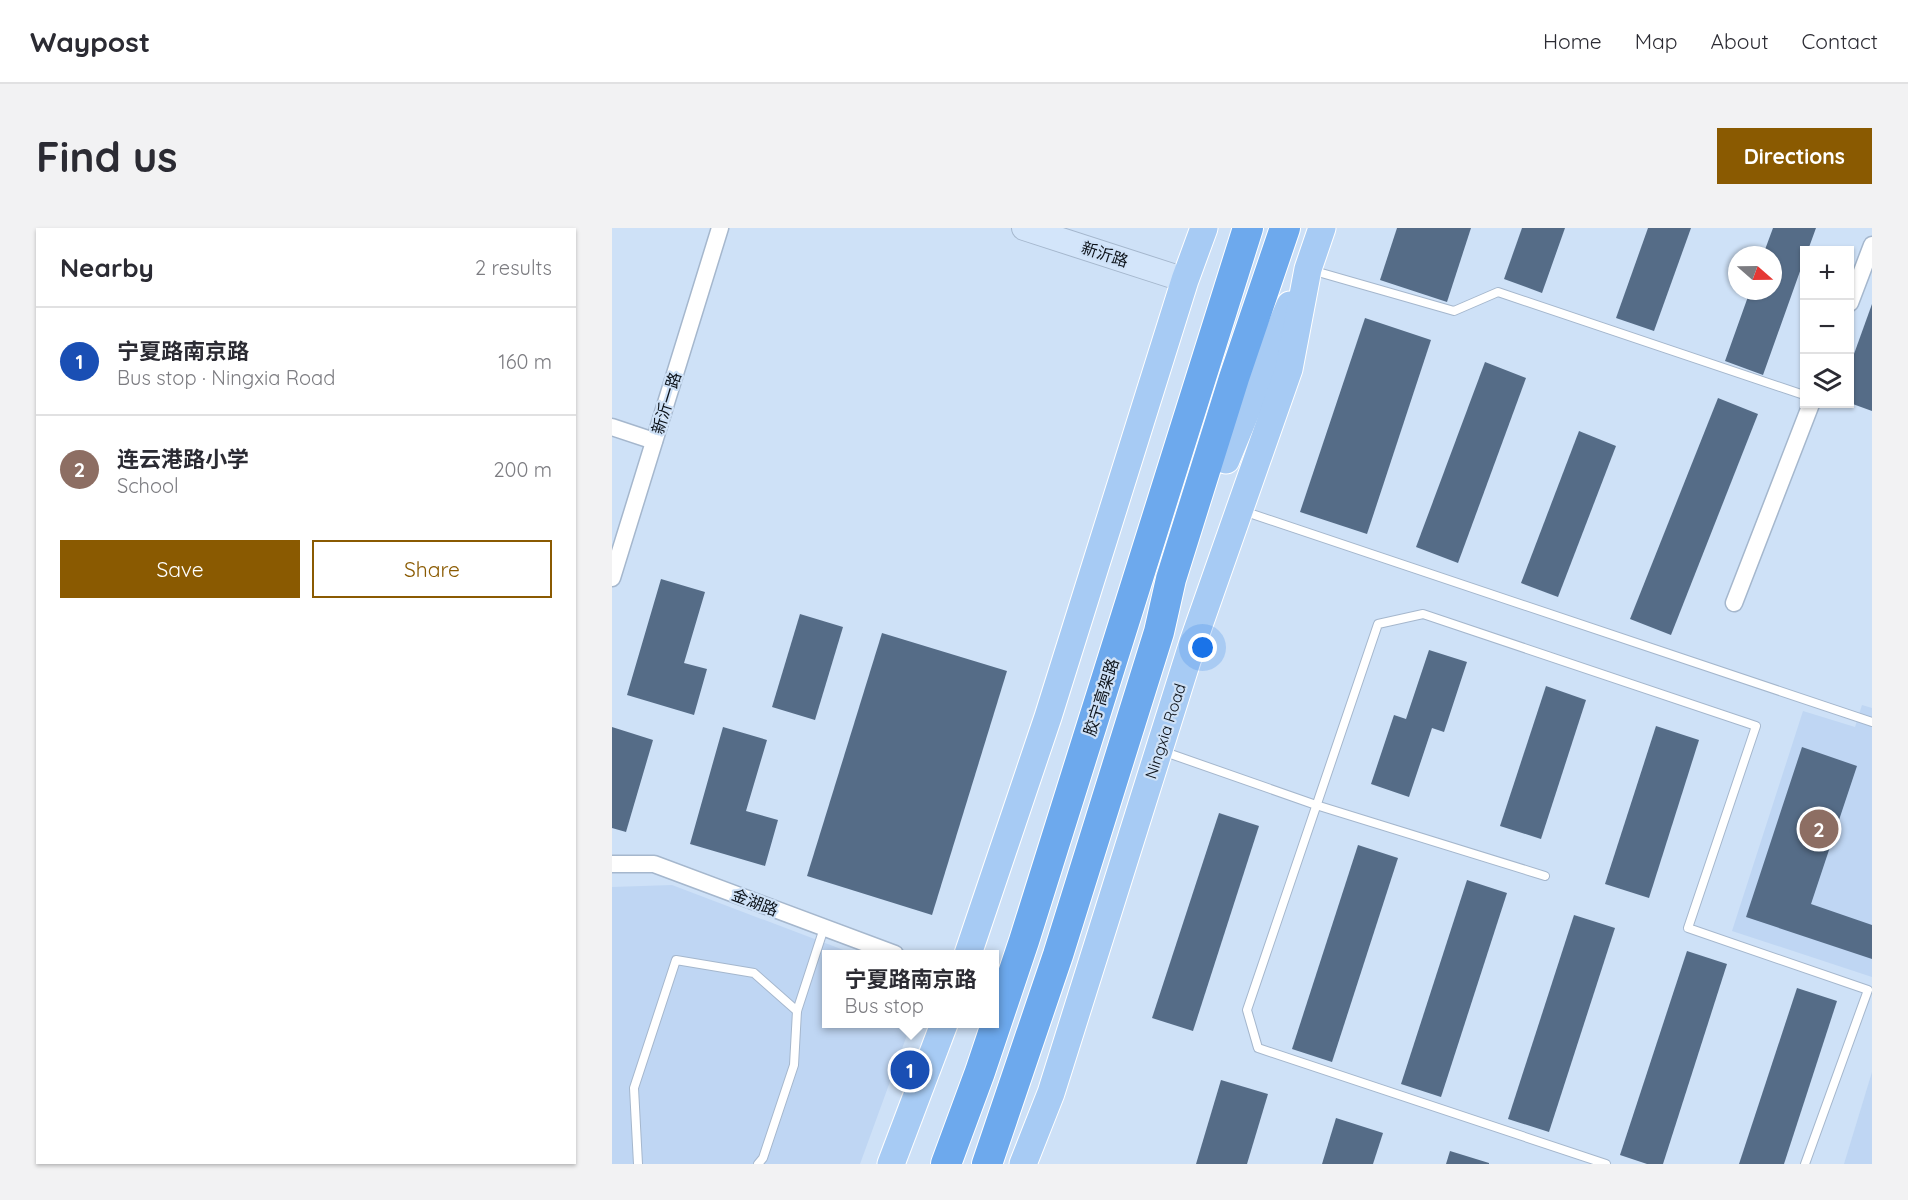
<!DOCTYPE html>
<meta charset="utf-8">
<style>
body{margin:0;font-family:Quicksand,"Noto Sans SC",sans-serif;background:#f2f2f3;color:#2b2b33}
.controls{position:absolute;right:18px;top:18px;display:grid;overflow:hidden;border-radius:0px;box-shadow:0 2px 4px #0004}
.controls button{width:54px;height:54px;display:grid;place-items:center;padding:0;border:0;border-bottom:2px solid #e1e1e2;background:#fff;color:#2b2b33;font:30px sans-serif}
.compass{position:absolute;left:1116px;top:18px;width:54px;height:54px;border-radius:50%;background:#fff;box-shadow:0 2px 4px #0004;rotate:110deg}
.you{position:absolute;left:591px;top:420px;width:21px;height:21px;margin:-15px;border:4px solid #fff;border-radius:50%;background:#1a73e8;box-shadow:0 0 0 9px #1a73e833}
.badge{display:grid;place-items:center;width:39px;height:39px;border-radius:50%;background:#8a5a01;color:#fff;font-size:20px;font-weight:700}
.pin{position:absolute;translate:-50% -50%;border:3px solid #fff;box-shadow:0 2px 6px #0006}
.popup{position:absolute;left:210px;top:722px;width:177px;height:78px;box-sizing:border-box;display:grid;place-content:center;border-radius:0px;background:#fff;filter:drop-shadow(0 2px 4px #0005);font-size:20px;white-space:nowrap;color:#7c7c81}
.popup b{font-size:22px;color:#2b2b33}
.popup::after{content:'';position:absolute;left:50%;top:100%;margin-left:-12px;border:12px solid transparent;border-top-color:#fff}
.list{margin:0;padding:0;list-style:none}
h2{display:flex;justify-content:space-between;align-items:center;height:78px;margin:0;padding:0 24px;font-size:26px}
h2 small{font-size:20px;font-weight:400;color:#7c7c81}
.list li{display:grid;grid-template-columns:39px 1fr auto;gap:18px;align-items:center;box-sizing:border-box;height:108px;padding:0 24px;border-top:2px solid #e1e1e2}
.list b{display:block;font-size:22px;white-space:nowrap}
.list p{margin:0;font-size:20px;white-space:nowrap;color:#7c7c81}
.list em{font-size:20px;font-style:normal;color:#7c7c81}
.actions{display:flex;gap:12px;padding:18px 24px}
.actions a{flex:1;padding:14px 0;border:2px solid #8a5a01;border-radius:0px;text-align:center;font-size:21px;color:#8a5a01}
.actions .main{background:#8a5a01;color:#fff}
.icon{flex:none;width:33px;height:33px;fill:none;stroke:currentColor;stroke-width:2;stroke-linecap:round;stroke-linejoin:round}
.map{position:relative;flex:none;width:1260px;height:936px;overflow:hidden;border-radius:0px}
header{display:flex;align-items:center;gap:36px;box-sizing:border-box;height:84px;padding:0 30px;background:#fff;border-bottom:2px solid #e1e1e2}
header strong{font-size:28px}
nav{display:flex;gap:33px;margin-inline-start:auto;font-size:21px}
.intro{display:flex;align-items:center;justify-content:space-between;box-sizing:border-box;height:144px;padding:0 36px}
h1{margin:0;font-size:42px}
.button{padding:15px 27px;border-radius:0px;background:#8a5a01;color:#fff;font-size:21px;font-weight:700}
main{display:flex;gap:36px;padding:0 36px}
aside{flex:1;background:#fff;border-radius:0px;box-shadow:0 2px 4px #0004}
.map>svg:first-child{display:block}
.built{fill:#bfd6f3}
.building{fill:#556c87}
.lines{fill:none;stroke-linecap:round;stroke-linejoin:round}
.lane-casing{stroke:#a5b7cd;stroke-width:10}
.street-casing{stroke:#a5b7cd;stroke-width:19}
.secondary-casing{stroke:#a5b7cd;stroke-width:26}
.primary-casing{stroke:#fff;stroke-width:29}
.highway-casing{stroke:#fff;stroke-width:32}
.lane{stroke:#fff;stroke-width:8}
.street{stroke:#fff;stroke-width:16}
.secondary{stroke:#d3e5fa;stroke-width:24}
.primary{stroke:#a7cbf4;stroke-width:27}
.highway{stroke:#6da9ed;stroke-width:30}
.labels{text-anchor:middle;stroke-width:4.5;stroke-linejoin:round;paint-order:stroke}
.street-label{font-size:16px;fill:#0c1219;stroke:#cee1f7}
</style>
<header>
<strong>Waypost</strong>
<nav><a>Home</a><a>Map</a><a>About</a><a>Contact</a></nav>
</header>
<div class="intro"><h1>Find us</h1><a class="button">Directions</a></div>
<main>
<aside>
<h2>Nearby<small>2 results</small></h2>
<ul class="list">
<li><span class="badge" style="background:#1a4fb4">1</span><div><b>宁夏路南京路</b><p>Bus stop · Ningxia Road</p></div><em>160 m</em></li>
<li><span class="badge" style="background:#8d6e63">2</span><div><b>连云港路小学</b><p>School</p></div><em>200 m</em></li>
</ul>
<div class="actions"><a class="main">Save</a><a>Share</a></div>
</aside>
<div class="map">
<svg width="1260" height="936" viewBox="0 0 1260 936">
<rect width="100%" height="100%" fill="#cee1f7"/>
<!-- built -->
<g class="built">
<path d="M 1250,477 L 1260,480 L 1260,749 L 1120,703 L 1191,483 L 1243,499 Z"/>
<path d="M 60,657 L 242,726 L 214,726 L 214,796 L 299,796 L 248,936 L 0,936 L 0,659 Z"/>
<path d="M 1260,844 L 1260,936 L 1232,936 Z"/>
</g>
<!-- building -->
<g class="building">
<path d="M 785,0 L 859,0 L 835,74 L 768,52 Z"/>
<path d="M 910,0 L 953,0 L 930,65 L 892,51 Z"/>
<path d="M 1036,0 L 1079,0 L 1042,103 L 1004,90 Z"/>
<path d="M 1161,0 L 1204,0 L 1196,22 L 1192,22 L 1192,32 L 1151,147 L 1113,133 L 1138,63 L 1161,63 L 1161,27 L 1151,27 Z"/>
<path d="M 1260,76 L 1260,183 L 1238,175 L 1238,137 Z"/>
<path d="M 753,90 L 819,112 L 755,306 L 688,284 Z"/>
<path d="M 873,134 L 914,150 L 846,335 L 804,319 Z"/>
<path d="M 1106,170 L 1146,186 L 1059,407 L 1018,391 Z"/>
<path d="M 967,203 L 1004,218 L 946,369 L 909,355 Z"/>
<path d="M 49,351 L 93,364 L 72,435 L 95,441 L 82,487 L 15,467 Z"/>
<path d="M 188,386 L 231,399 L 203,492 L 160,479 Z"/>
<path d="M 270,405 L 395,443 L 320,687 L 195,648 Z"/>
<path d="M 817,422 L 855,434 L 832,504 L 820,500 L 797,569 L 759,556 L 782,487 L 794,491 Z"/>
<path d="M 934,458 L 974,472 L 929,611 L 888,598 Z"/>
<path d="M 1044,498 L 1087,512 L 1037,670 L 993,656 Z"/>
<path d="M 0,499 L 41,512 L 14,604 L 0,600 Z"/>
<path d="M 111,499 L 155,512 L 134,583 L 166,592 L 153,638 L 78,616 Z"/>
<path d="M 1190,519 L 1245,538 L 1199,676 L 1260,697 L 1260,731 L 1134,689 Z"/>
<path d="M 607,585 L 647,598 L 581,803 L 540,790 Z"/>
<path d="M 746,617 L 786,630 L 720,834 L 680,821 Z"/>
<path d="M 855,652 L 895,665 L 829,869 L 789,856 Z"/>
<path d="M 962,687 L 1003,700 L 937,904 L 896,891 Z"/>
<path d="M 1075,723 L 1115,736 L 1051,936 L 1035,936 L 1008,927 Z"/>
<path d="M 1185,760 L 1225,773 L 1172,936 L 1127,936 Z"/>
<path d="M 609,852 L 656,866 L 635,936 L 584,936 Z"/>
<path d="M 724,890 L 771,905 L 761,936 L 710,936 Z"/>
<path d="M 838,923 L 877,935 L 877,936 L 834,936 Z"/>
</g>
<g class="lines">
<!-- lane casing -->
<g class="lane-casing">
<g id="lane">
<path d="M 699,42 L 842,83 L 886,64 L 1192,167"/>
<path d="M 631,283 L 1260,494"/>
<path d="M 550,523 L 704,577 L 933,648"/>
<path d="M 26,936 L 22,860 L 64,732 L 142,745 L 185,783"/>
<path d="M 146,936 L 151,930 L 182,837 L 185,783 L 212,700"/>
<path d="M 994,936 L 646,820 L 635,782 L 766,396 L 811,386 L 1144,498 L 1076,700 L 1256,762 L 1193,936"/>
</g>
</g>
<!-- street casing -->
<g class="street-casing">
<g id="street">
<path d="M 1238,75 L 1260,17"/>
<path d="M 0,199 L 42,213"/>
<path d="M 0,350 L 108,0"/>
<path d="M 1122,375 L 1199,176"/>
<path d="M 0,636 L 42,636 L 283,726"/>
</g>
</g>
<!-- secondary casing -->
<g class="secondary-casing">
<path id="secondary" d="M 412,0 L 573,52"/>
</g>
<!-- primary casing -->
<g class="primary-casing">
<g id="primary">
<path d="M 614,232 L 678,77"/>
<path d="M 356,726 L 436,489 L 573,52 L 592,0"/>
<path d="M 279,936 L 332,796"/>
<path d="M 411,936 L 439,865 L 581,414 L 677,141 L 696,41 L 710,0"/>
</g>
</g>
<!-- highway casing -->
<g class="highway-casing">
<g id="highway">
<path d="M 334,936 L 368,844 L 412,713 L 636,0"/>
<path d="M 375,936 L 446,727 L 547,404 L 559,351 L 622,150 L 673,0"/>
</g>
</g>
<!-- lane -->
<use href="#lane" class="lane"/>
<!-- street -->
<use href="#street" class="street"/>
<!-- secondary -->
<use href="#secondary" class="secondary"/>
<!-- primary -->
<use href="#primary" class="primary"/>
<!-- highway -->
<use href="#highway" class="highway"/>
</g>
<g class="labels">
<!-- street labels -->
<g class="street-label">
<text transform="translate(493 26) rotate(18)" y="6">新沂路</text>
<text transform="translate(54 175) rotate(-73)" y="6">新沂一路</text>
<text transform="translate(489 469) rotate(-72)" y="6">胶宁高架路</text>
<text transform="translate(553 503) rotate(-72)" y="6">Ningxia Road</text>
<text transform="translate(143 674) rotate(21)" y="6">金湖路</text>
</g>
</g>
</svg>
<div class="controls">
<button>+</button>
<button>−</button>
<button><svg class="icon" aria-label="layers" viewBox="0 0 24 24"><path d="M12 4l9 5-9 5-9-5zM3 14l9 5 9-5"/></svg></button>
</div>
<svg class="compass" viewBox="-18 -18 36 36"><path d="M0-13l5 13h-10z" fill="#e53935"/><path d="M0 13l5-13h-10z" fill="#7c7c81"/></svg>
<div class="you"></div>
<div class="pin badge" style="left:298px;top:842px;background:#1a4fb4">1</div>
<div class="popup"><b>宁夏路南京路</b>Bus stop</div>
<div class="pin badge" style="left:1207px;top:601px;background:#8d6e63">2</div>
</div>
</main>
